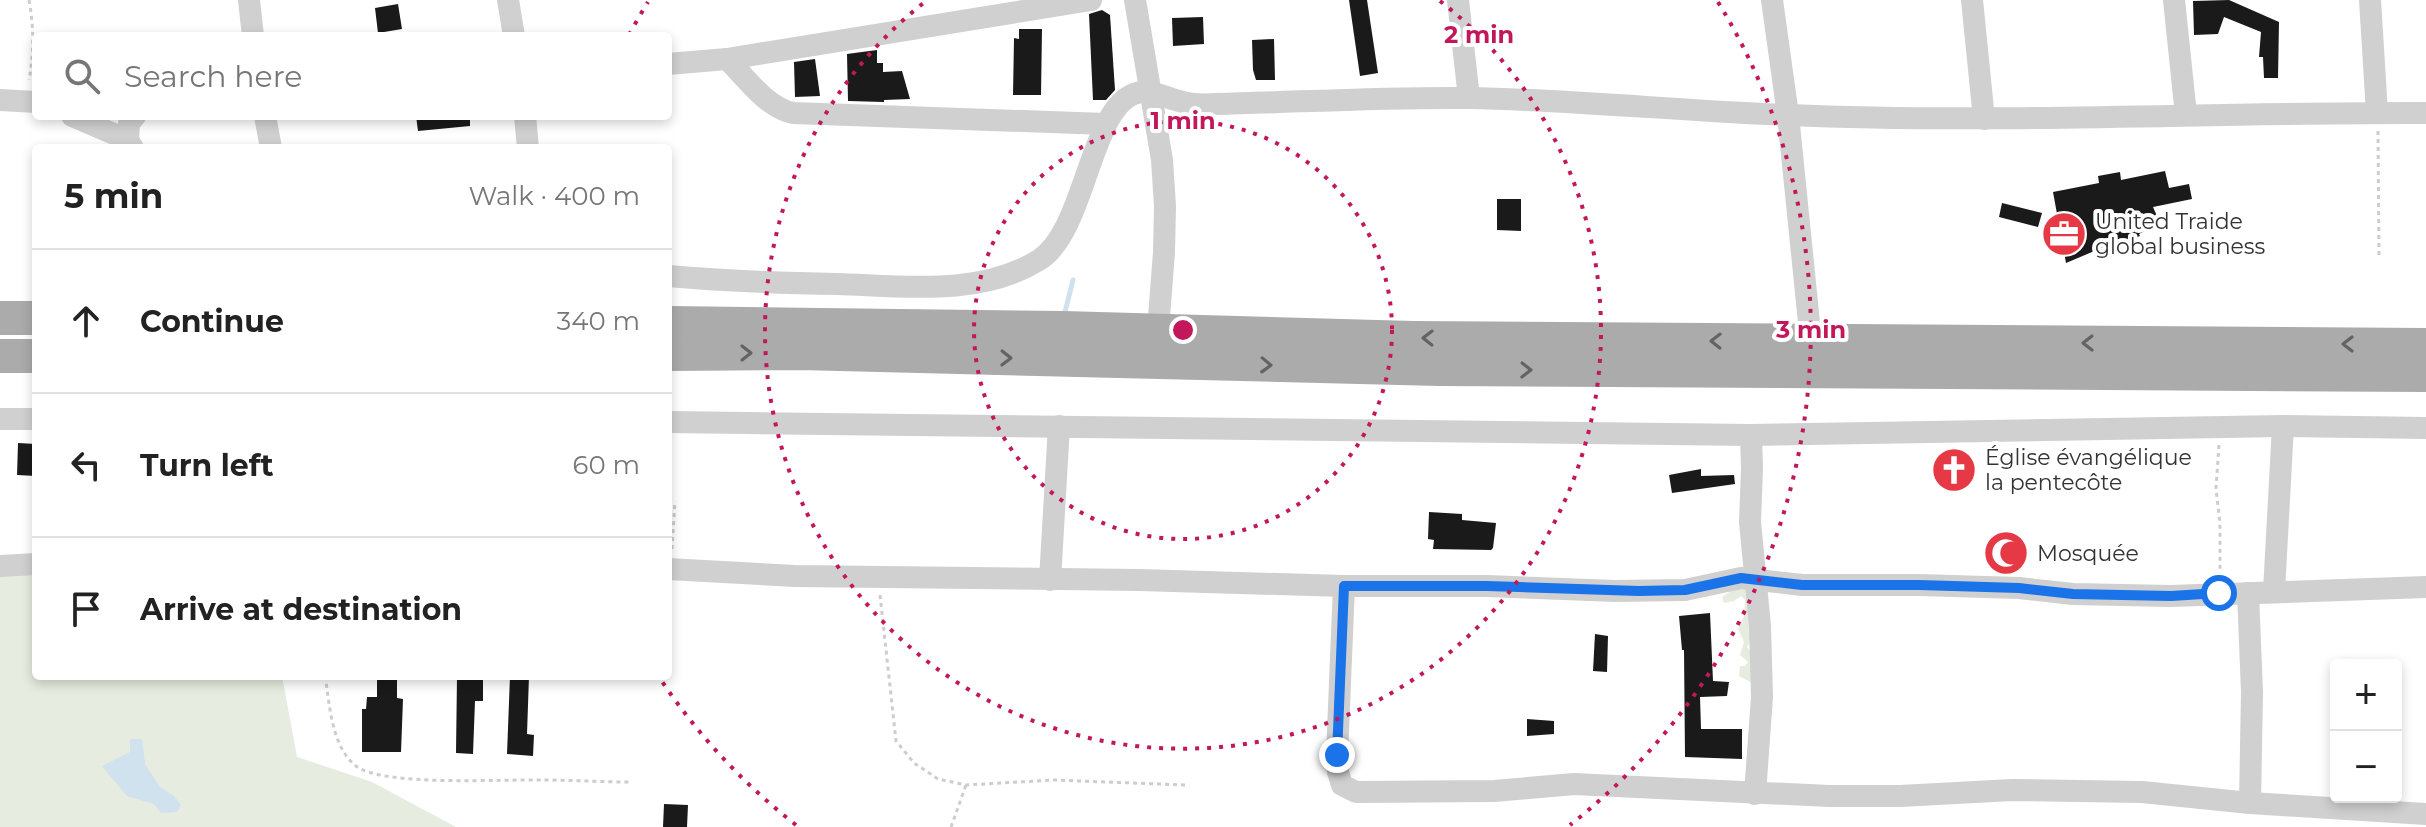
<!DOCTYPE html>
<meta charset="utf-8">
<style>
body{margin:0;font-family:Montserrat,sans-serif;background:#f6f6f6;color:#222}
.controls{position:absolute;right:24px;bottom:24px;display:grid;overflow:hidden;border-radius:8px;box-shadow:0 4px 12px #0003}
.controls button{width:72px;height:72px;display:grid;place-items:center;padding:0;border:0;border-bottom:2px solid #e0e0e0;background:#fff;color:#222;font:40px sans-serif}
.stop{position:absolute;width:24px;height:24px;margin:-18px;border:6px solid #1a73e8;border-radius:50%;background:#fff}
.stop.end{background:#1a73e8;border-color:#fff;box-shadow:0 2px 8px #0008}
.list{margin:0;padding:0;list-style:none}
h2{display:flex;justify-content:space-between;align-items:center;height:104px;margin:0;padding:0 32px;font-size:34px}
h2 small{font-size:26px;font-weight:400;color:#767676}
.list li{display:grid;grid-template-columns:52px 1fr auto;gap:24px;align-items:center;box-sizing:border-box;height:144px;padding:0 32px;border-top:2px solid #e0e0e0}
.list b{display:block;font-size:30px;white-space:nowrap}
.list em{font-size:26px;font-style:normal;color:#767676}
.icon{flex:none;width:44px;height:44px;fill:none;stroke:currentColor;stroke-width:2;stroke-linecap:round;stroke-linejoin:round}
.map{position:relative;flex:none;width:2426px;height:827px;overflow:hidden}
.search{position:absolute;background:#fff;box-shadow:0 4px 12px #0003;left:32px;top:32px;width:640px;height:88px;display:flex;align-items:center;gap:20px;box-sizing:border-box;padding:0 28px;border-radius:8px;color:#767676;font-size:30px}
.panel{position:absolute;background:#fff;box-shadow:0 4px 12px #0003;left:32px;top:144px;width:640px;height:536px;border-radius:8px}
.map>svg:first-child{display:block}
.green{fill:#e6ecdf}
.water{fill:#cfe2ee}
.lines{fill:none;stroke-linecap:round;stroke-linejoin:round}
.stream{stroke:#cfe2ee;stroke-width:5}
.building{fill:#1a1a1a}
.path{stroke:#cdcdcd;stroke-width:3;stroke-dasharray:4 4;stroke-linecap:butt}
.street{stroke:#d0d0d0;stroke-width:22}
.primary{stroke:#ababab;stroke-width:34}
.oneway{stroke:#636363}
.route{stroke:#1a73e8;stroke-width:10}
.ring{fill:none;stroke:#c2185b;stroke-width:4;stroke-dasharray:4 8}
.labels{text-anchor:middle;stroke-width:8;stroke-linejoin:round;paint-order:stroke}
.poi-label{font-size:22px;fill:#333;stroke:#fff;text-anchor:start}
.centre{fill:#c2185b;stroke:#fff;stroke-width:4}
.ring-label{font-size:24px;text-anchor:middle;font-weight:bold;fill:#c2185b;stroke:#fff;stroke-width:8;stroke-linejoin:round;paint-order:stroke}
</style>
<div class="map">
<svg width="2426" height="827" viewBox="0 0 2426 827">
<rect width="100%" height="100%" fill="#fff"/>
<!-- green -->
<g class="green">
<path d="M 0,564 L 36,564 L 36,676 L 282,676 L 297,757 L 372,782 L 456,827 L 0,827 Z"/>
<path d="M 1748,579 L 1751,641 L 1747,647 L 1750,650 L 1752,683 L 1739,676 L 1740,666 L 1745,666 L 1748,662 L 1740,655 L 1744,642 L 1738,629 L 1744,616 L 1745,600 L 1741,596 L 1734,601 L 1724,603 L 1722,597 Z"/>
</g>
<!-- water -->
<path class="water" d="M 130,739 L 142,739 L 145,764 L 160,787 L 174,796 L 181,805 L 177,812 L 161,813 L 154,804 L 127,796 L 102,766 L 130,752 Z"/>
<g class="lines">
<!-- stream -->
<path class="stream" d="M 1064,316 L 1073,280"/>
</g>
<!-- building -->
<g class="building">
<path d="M 1349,0 L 1367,0 L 1378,73 L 1360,76 Z"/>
<path d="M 2229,0 L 2279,22 L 2278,78 L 2264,78 L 2263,57 L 2259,57 L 2261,32 L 2224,17 L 2218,34 L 2194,35 L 2193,1 Z"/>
<path d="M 398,4 L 402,29 L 378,33 L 375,8 Z"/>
<path d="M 1102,10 L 1110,15 L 1115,90 L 1106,100 L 1093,100 L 1089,14 Z"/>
<path d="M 1203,17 L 1204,44 L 1173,46 L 1172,18 Z"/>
<path d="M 1019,29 L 1042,29 L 1041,95 L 1013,95 L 1014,38 L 1019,39 Z"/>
<path d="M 1274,39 L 1275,80 L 1256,80 L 1253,70 L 1252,40 Z"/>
<path d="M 877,50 L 877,63 L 883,63 L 883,72 L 902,71 L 910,99 L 884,100 L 884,102 L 848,101 L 847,54 Z"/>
<path d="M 815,59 L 820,96 L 795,97 L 794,62 Z"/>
<path d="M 416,116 L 470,116 L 470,126 L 418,131 Z"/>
<path d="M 2165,171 L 2169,188 L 2189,184 L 2192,199 L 2153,207 L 2160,223 L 2139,234 L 2140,236 L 2112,246 L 2111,244 L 2066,263 L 2053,192 L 2099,183 L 2098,176 L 2120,172 L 2121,180 Z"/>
<path d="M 1497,199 L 1521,199 L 1521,231 L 1497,230 Z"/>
<path d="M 2002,203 L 2042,213 L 2038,227 L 1999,217 Z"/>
<path d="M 18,443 L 36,444 L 36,476 L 17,475 Z"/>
<path d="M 1701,469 L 1701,476 L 1734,475 L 1735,484 L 1672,493 L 1669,475 Z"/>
<path d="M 1429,512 L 1462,514 L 1462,520 L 1496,523 L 1493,548 L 1491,550 L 1433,549 L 1434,540 L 1428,539 Z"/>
<path d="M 1710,613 L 1713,681 L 1729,682 L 1727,696 L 1700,697 L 1701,729 L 1742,729 L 1742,759 L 1685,757 L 1684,650 L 1682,650 L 1679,616 Z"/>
<path d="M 1595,634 L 1608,636 L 1607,672 L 1593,671 Z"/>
<path d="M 377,676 L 397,676 L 397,698 L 403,699 L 401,752 L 362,752 L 362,709 L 366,709 L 367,697 L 377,697 Z"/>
<path d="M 457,676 L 483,676 L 483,701 L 475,701 L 473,754 L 456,753 Z"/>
<path d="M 510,676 L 529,676 L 527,734 L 534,735 L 533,756 L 507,754 Z"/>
<path d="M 1527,719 L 1554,721 L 1554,734 L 1527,736 Z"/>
<path d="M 664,804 L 688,805 L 687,827 L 663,827 Z"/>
</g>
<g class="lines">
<!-- path -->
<g class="path">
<path d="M 29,0 C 34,27 34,53 29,80"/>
<path d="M 2378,131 L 2379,259"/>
<path d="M 2219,445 L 2216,488 L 2220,524 L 2220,573"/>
<path d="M 672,549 L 675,501"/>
<path d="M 880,595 L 896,741 L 914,763 L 938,779 L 966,785 L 1054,780 L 1185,785"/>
<path d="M 325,676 C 330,705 331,746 356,766 C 383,787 505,779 543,780 C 572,780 600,782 629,782"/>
<path d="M 951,827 L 966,785"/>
</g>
<!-- street -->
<g class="street">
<path d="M 249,0 L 253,36"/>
<path d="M 508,0 L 514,36"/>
<path d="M 1135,0 L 1162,160 L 1165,206 L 1164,252 L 1158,330"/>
<path d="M 1458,0 L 1469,98"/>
<path d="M 1772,0 L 1788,115 L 1811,342"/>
<path d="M 1972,0 L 1984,119"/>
<path d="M 2174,0 L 2186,115"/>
<path d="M 2370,0 L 2377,113"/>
<path d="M 727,59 C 746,78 766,107 793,113 L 1105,124"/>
<path d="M 668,64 L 727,59 L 1091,0"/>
<path d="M 0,100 L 36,102"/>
<path d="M 72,116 L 128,140 L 133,148"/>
<path d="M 265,116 L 271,148"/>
<path d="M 525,116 L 528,148"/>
<path d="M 128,140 L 129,123 L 135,116"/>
<path d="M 668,276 C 724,281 780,283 837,284 C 902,286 980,297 1039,260 C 1088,230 1090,95 1143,92 C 1155,91 1167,98 1179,101 C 1192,105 1203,105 1216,104 C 1300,102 1385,97 1469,98 C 1576,100 1682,111 1788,115 C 2001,124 2213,112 2426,113"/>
<path d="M 0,419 L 36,419"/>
<path d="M 668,422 L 1751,435 L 2283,426 L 2426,428"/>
<path d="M 1751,435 L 1752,468 L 1750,522 L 1760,626 L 1762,697 L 1755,794"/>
<path d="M 0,566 L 36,564"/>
<path d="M 668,569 L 795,576 L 1139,580 L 1344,586 L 1487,586 L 1615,591 L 1685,590 L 1741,578 L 1802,585 L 1919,585 L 2019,588 L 2073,594 L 2171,596 L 2426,587"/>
<path d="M 1050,580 L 1059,426"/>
<path d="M 1344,586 L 1337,755 L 1338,772 L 1342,785 L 1356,792 L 1494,791 L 1574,784 L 1829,796 L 1900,796 L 2012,790 L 2142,792 L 2250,803 L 2426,814"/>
<path d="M 2274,591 L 2283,426"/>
<path d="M 2248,593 L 2252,692 L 2250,803"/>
</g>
<!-- primary -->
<g class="primary">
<path d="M 0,318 L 36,318"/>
<path d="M 668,323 L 1064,328 L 1413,338 L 2426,345"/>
<path d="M 668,354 L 800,353 L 1439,369 L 2426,375"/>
<path d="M 0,356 L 36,356"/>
</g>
</g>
<!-- one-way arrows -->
<defs><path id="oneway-chevron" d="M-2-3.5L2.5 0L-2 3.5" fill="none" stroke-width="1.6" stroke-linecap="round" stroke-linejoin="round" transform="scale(2)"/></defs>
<g class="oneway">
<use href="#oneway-chevron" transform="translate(1428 338) rotate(-179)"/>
<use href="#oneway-chevron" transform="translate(1716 341) rotate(-179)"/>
<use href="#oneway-chevron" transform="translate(2088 343) rotate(-180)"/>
<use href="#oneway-chevron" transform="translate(2348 344) rotate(-180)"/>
<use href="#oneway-chevron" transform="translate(746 353)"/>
<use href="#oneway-chevron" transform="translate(1006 358) rotate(1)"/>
<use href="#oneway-chevron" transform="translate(1266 365) rotate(2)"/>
<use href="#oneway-chevron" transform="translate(1526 370) rotate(1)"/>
</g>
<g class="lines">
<!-- route -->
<path class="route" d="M 1337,755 L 1344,586 L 1487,586 L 1639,591 L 1685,590 L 1741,578 L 1802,585 L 1919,585 L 2019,588 L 2073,594 L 2171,596 L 2219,593"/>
</g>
<!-- distance rings -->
<g class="ring">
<circle cx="1183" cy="330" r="209"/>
<path d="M1440 1A418 418 0 1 1 926 1"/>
<path d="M796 825A628 628 0 0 1 659 677M629 35A628 628 0 0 1 648 2M1718 2A628 628 0 0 1 1570 825"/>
</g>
<!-- icons -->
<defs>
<g id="office-disc" transform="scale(2.3)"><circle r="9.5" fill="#e63946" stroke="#fff"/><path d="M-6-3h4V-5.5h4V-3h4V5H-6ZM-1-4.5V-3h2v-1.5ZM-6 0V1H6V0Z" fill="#fff"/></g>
<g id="church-disc" transform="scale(2.3)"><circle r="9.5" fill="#e63946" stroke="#fff"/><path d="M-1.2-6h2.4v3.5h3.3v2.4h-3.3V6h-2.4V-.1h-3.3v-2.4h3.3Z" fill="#fff"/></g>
<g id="mosque-disc" transform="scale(2.3)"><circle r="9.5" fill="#e63946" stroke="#fff"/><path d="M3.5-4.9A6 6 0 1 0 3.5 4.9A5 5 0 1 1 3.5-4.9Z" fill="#fff"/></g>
</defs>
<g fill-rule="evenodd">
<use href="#office-disc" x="2064" y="234"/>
<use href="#church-disc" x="1954" y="470"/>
<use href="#mosque-disc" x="2006" y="553"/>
</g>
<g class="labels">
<!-- poi labels -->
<g class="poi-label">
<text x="2095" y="229">United Traide<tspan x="2095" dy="25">global business</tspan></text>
<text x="1985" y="465">Église évangélique<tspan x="1985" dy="25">la pentecôte</tspan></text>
<text x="2037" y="561">Mosquée</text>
</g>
</g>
<circle cx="1183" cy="330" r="12" class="centre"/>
<g class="ring-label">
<text x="1479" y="43">2 min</text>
<text x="1183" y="129">1 min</text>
<text x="1811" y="338">3 min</text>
</g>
</svg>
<div class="controls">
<button>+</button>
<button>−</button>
</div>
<div class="stop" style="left:2219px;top:593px"></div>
<div class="stop end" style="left:1337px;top:755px"></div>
<div class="search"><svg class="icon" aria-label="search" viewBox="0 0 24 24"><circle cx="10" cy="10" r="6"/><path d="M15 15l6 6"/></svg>Search here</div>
<section class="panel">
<h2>5 min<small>Walk · 400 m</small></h2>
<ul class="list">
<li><svg class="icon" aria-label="ahead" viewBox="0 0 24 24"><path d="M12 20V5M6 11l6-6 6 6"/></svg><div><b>Continue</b></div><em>340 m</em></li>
<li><svg class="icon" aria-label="left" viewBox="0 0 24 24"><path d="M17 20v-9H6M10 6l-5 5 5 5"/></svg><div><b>Turn left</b></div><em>60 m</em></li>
<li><svg class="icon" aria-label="arrive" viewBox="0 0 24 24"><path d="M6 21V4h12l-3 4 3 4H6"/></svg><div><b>Arrive at destination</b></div></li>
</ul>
</section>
</div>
